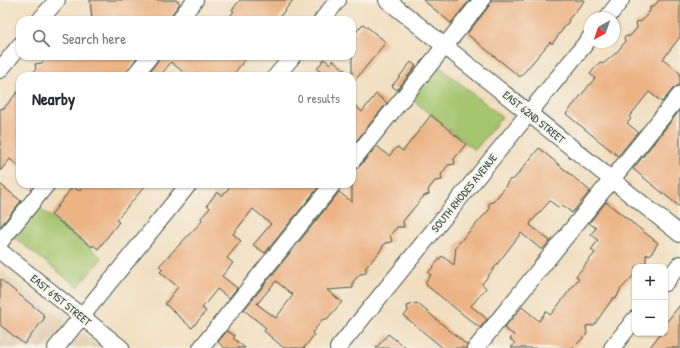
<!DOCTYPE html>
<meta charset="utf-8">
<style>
body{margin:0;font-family:"Patrick Hand",sans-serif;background:#f7f7f7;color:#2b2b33}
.controls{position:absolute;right:12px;bottom:12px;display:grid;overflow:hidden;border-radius:8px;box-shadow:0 1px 3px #0004}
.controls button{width:36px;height:36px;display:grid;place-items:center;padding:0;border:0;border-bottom:1px solid #e1e1e2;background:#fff;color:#2b2b33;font:20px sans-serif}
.compass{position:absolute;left:584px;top:12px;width:36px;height:36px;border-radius:50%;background:#fff;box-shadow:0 1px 3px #0004;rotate:220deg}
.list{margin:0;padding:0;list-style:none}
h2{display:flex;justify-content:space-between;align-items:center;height:52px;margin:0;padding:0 16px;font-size:17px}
h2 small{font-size:13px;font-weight:400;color:#7c7c81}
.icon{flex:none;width:22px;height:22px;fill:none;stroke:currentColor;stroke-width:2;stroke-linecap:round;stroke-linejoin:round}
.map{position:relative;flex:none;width:680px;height:348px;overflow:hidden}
.search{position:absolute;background:#fff;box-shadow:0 1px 3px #0004;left:16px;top:16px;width:340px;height:44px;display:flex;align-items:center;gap:10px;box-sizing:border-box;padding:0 14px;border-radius:12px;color:#7c7c81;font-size:15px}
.panel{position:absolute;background:#fff;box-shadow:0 1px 3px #0004;left:16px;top:72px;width:340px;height:116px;border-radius:12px}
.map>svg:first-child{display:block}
.built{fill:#e2ceb3}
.green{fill:#a5c56e;stroke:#628151}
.building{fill:#ecb385;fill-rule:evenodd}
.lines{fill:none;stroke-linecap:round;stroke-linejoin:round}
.minor-casing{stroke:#3e5549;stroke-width:18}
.minor{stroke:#fff;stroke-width:16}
.labels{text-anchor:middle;stroke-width:4;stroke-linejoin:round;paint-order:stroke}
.street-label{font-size:11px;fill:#1f3d34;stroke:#f7f3e8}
</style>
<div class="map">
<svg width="680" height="348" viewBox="0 0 680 348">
<rect width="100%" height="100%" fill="#f7f3e8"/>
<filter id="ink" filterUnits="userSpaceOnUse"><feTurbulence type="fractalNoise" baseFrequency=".025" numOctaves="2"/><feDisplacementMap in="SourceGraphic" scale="8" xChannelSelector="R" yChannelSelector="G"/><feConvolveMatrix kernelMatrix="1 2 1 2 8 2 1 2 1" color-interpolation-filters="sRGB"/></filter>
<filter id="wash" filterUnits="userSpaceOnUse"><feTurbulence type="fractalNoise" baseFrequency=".012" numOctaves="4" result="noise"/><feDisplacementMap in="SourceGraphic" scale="16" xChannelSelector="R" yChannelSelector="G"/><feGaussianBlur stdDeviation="0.9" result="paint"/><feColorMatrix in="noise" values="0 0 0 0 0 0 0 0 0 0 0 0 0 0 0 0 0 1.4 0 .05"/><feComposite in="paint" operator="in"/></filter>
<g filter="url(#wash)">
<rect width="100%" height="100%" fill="#f1debf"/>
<!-- built -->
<g class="built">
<path d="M 0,270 L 65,322 L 45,348 L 0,348 Z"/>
<path d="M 81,333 L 99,348 L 69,348 Z"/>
</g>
<!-- green -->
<g class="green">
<path d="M 436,64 L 502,117 L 475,150 L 409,97 Z"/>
<path d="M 35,204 L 102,258 L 78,287 L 11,235 Z"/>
</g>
<g id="blocks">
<!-- building -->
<g class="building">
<path d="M 90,0 L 176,0 L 180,3 L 172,14 L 170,20 L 92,20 Z"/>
<path d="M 240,0 L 293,0 L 277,20 L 227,20 L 234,11 L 232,10 Z"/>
<path d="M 423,0 L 470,0 L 451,23 Z"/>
<path d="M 491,0 L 585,0 L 568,20 L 569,21 L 552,44 L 550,42 L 520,77 L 467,34 L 489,6 Z"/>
<path d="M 659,0 L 680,0 L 680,37 L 663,59 L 680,73 L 680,84 L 673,89 L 662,102 L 649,92 L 629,117 L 631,119 L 627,123 L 638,132 L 618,156 L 566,114 L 595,78 L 590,74 L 600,62 L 603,64 L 617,52 L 625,42 L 624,37 L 630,36 L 637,28 L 636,22 L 642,21 L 650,11 L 650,7 L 653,7 Z"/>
<path d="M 363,24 L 386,42 L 352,84 L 352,76 L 320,76 L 322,73 L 317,69 L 324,59 L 330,64 L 333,60 L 352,76 L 352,37 Z"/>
<path d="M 47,56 L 138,56 L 124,76 L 30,76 L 36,69 L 35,64 L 42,63 Z"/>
<path d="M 159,56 L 248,56 L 232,76 L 188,76 L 171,62 L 160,76 L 156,76 L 150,71 L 157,62 Z"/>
<path d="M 411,62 L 416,66 L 397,90 L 392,86 Z"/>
<path d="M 20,89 L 20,167 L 10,159 L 0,171 L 0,109 L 4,108 Z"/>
<path d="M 376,94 L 387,103 L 352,146 L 352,103 L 362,112 Z"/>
<path d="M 680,110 L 680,207 L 633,169 Z"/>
<path d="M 431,115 L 466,144 L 454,159 L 455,164 L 448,165 L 441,175 L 442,180 L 435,181 L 428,190 L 429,194 L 424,196 L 403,221 L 404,227 L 397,227 L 390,235 L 392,242 L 385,243 L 378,254 L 366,267 L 366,273 L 360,274 L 353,282 L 353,288 L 327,290 L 342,302 L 327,319 L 323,319 L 312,333 L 314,335 L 304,348 L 284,348 L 264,331 L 266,328 L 244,310 L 339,192 L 352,202 L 352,170 L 359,167 L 377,146 L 389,156 L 397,147 L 403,151 ZM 276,281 L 293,295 L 276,318 L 257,304 Z"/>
<path d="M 539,148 L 590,191 L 572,213 L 562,205 L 559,208 L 550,201 L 531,222 L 530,225 L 550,241 L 542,250 L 521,233 L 482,284 L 486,288 L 471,306 L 487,319 L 480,328 L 426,285 L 427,283 L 425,282 L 431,275 L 428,273 L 442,256 L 454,265 L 456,246 L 489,210 L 489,203 L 493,202 L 503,190 L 509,180 L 514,179 Z"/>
<path d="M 0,184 L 21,201 L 0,227 Z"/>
<path d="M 84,184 L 147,184 L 116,220 L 119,222 L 98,249 L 93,245 L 92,247 L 51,215 L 73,186 L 79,191 Z"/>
<path d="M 232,184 L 321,184 L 265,253 L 253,245 L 271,224 L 253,209 L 233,234 L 241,241 L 227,258 L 233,263 L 222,276 L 237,288 L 229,298 L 217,289 L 202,308 L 206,311 L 192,328 L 165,304 L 178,287 L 160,272 L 163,269 L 159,266 L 202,221 L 201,218 L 210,208 L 207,205 L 217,192 L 222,196 Z"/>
<path d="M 606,202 L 658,243 L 651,254 L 646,255 L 646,262 L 635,267 L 635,274 L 620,290 L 617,297 L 613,298 L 594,325 L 586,326 L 587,334 L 573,348 L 511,348 L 515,343 L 510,339 L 514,335 L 504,328 L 522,307 L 539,321 L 546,311 L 550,315 L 553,312 L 579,278 L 576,276 L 595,253 L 591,250 L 598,240 L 591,234 L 596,228 L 589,223 Z"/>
<path d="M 0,279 L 43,314 L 44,319 L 24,344 L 0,325 Z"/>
<path d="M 417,303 L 467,345 L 467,348 L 443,348 L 404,316 L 408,311 L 407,306 Z"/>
<path d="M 680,305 L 680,348 L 649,348 L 661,333 L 665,333 L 665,324 Z"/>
<path d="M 227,331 L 235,336 L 233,338 L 245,348 L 225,348 L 218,342 Z"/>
<path d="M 388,334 L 406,348 L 376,348 Z"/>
</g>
</g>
</g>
<g filter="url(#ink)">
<use href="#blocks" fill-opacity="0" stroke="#3e5549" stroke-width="1"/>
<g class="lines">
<!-- minor casing -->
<g class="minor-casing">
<g id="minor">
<path d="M 387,0 L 680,234"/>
<path d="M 607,18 L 621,0"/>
<path d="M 40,20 L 57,0"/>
<path d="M 179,20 L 195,0"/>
<path d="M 322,20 L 338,0"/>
<path d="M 0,70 L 20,45"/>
<path d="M 134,76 L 150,56"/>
<path d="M 276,76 L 293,56"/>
<path d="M 352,161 L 482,0"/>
<path d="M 0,242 L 47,184"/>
<path d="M 0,251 L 121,348"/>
<path d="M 665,283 L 680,264"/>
<path d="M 56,348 L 189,184"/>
<path d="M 201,348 L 333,184"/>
<path d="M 338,348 L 590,38"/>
<path d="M 476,348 L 680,95"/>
<path d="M 612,348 L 635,319"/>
</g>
</g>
<!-- minor -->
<use href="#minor" class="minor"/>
</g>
</g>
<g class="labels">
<!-- street labels -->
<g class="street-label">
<text transform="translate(534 117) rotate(39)" y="4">EAST 62ND STREET</text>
<text transform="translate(464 193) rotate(-51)" y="4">SOUTH RHODES AVENUE</text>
<text transform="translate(61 300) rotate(39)" y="4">EAST 61ST STREET</text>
</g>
</g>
</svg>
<div class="controls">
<button>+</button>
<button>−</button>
</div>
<svg class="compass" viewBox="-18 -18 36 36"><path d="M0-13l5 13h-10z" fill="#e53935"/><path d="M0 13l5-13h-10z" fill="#7c7c81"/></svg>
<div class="search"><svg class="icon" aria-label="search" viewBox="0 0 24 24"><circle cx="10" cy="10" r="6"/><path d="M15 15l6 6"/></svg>Search here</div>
<section class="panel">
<h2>Nearby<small>0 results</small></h2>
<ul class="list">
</ul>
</section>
</div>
